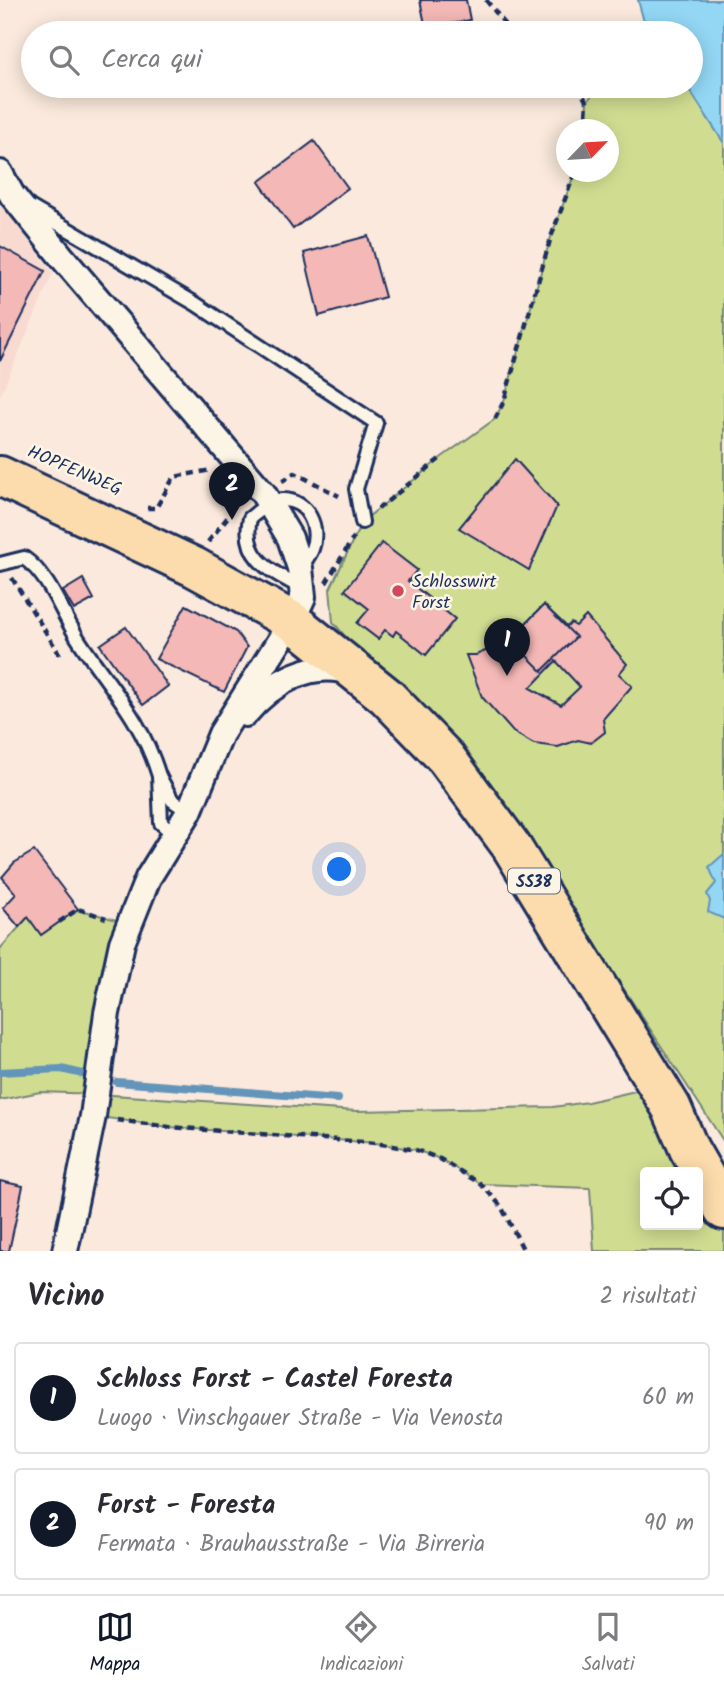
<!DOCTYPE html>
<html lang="it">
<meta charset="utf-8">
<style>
body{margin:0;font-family:Kalam,sans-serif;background:#f7f7f7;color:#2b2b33}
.controls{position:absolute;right:21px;bottom:21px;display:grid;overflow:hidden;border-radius:7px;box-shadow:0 4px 18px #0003}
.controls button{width:63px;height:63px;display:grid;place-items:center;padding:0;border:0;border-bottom:2px solid #e1e1e2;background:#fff;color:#2b2b33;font:35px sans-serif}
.compass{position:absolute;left:556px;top:119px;width:63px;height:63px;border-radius:50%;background:#fff;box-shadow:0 4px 18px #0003;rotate:65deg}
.you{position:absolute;left:340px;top:870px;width:24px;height:24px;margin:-18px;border:5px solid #fff;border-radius:50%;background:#1a73e8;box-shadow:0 0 0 10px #1a73e833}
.badge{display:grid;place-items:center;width:46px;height:46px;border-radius:50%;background:#111827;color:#fff;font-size:23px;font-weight:700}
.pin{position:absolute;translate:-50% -58px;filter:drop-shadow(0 2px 4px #0008)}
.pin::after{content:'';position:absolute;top:37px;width:24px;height:21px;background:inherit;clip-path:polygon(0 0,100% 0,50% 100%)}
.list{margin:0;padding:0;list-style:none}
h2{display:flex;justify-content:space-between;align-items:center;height:91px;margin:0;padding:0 28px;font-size:30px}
h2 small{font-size:23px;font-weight:400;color:#7c7c81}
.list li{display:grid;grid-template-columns:46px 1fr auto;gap:21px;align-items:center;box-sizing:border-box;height:112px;margin:0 14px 14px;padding:0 14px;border:2px solid #e1e1e2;border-radius:7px}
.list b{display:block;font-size:26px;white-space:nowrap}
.list p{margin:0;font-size:23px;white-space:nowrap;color:#7c7c81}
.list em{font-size:23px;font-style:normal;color:#7c7c81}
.icon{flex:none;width:38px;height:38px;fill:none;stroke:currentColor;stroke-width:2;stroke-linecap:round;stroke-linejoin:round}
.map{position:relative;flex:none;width:724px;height:1251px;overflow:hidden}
.search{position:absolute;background:#fff;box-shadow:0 4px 18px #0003;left:21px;right:21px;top:21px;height:77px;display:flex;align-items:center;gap:18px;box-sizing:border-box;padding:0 24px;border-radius:38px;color:#7c7c81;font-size:26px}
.sheet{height:343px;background:#fff}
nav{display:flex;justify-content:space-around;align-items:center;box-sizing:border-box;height:98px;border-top:2px solid #e1e1e2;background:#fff;font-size:19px;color:#7c7c81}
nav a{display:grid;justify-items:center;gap:4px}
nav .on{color:#111827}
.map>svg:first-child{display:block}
.built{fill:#f8dad1}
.green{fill:#d0dd91;stroke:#768678;stroke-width:2;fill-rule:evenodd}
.water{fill:#93d7f5;stroke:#6394b9;stroke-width:2}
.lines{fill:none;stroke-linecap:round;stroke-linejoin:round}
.stream{stroke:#6394b9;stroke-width:8}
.building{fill:#f4b8b6;stroke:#1b2f5e;stroke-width:2;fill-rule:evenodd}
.lane-casing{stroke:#1b2f5e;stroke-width:18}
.street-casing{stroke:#1b2f5e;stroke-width:30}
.primary-casing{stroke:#1b2f5e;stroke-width:44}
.path{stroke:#1b2f5e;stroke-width:4.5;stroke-dasharray:7 5;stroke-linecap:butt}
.lane{stroke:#fcf5e5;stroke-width:12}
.street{stroke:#fcf5e5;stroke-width:24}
.primary{stroke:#fcdcac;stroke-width:38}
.poi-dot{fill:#d1495b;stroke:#fcf5e5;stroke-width:2.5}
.labels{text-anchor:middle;stroke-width:5;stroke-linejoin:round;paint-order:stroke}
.shield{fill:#fcf5e5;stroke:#5e6a86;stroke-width:2}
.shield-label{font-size:16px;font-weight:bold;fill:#1b2f5e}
.street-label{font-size:18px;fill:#1b2f5e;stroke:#fcf5e5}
.poi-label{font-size:18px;fill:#1b2f5e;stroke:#fcf5e5;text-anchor:start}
</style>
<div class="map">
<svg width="724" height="1251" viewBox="0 0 724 1251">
<rect width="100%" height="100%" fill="#fae9dc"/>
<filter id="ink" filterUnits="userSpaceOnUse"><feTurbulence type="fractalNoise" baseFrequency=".0143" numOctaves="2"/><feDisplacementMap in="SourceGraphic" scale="14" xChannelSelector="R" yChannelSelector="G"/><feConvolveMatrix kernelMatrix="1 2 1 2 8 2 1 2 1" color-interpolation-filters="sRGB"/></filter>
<g filter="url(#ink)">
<!-- built -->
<path class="built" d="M 0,202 L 53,273 L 0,396 Z"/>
<!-- green -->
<g class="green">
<path d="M 598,86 L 687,86 L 724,143 L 724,1142 L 555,884 L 333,622 L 330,589 L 362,522 L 442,457 L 495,419 L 504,401 L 550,240 L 575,172 L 608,172 L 608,130 L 585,129 L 587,102 Z"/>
<path d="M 78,909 L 130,924 L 97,1094 L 357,1111 L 553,1107 L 588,1102 L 657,1086 L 724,1210 L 724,1251 L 594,1251 L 590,1188 L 481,1184 L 440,1159 L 416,1150 L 376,1143 L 169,1127 L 93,1116 L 96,1094 L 40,1092 L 0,1100 L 0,949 L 28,917 L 41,934 ZM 645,1172 L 698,1172 L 698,1225 L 645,1225 Z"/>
</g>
<!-- water -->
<g class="water">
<path d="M 638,0 L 724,0 L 724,143 L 687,86 L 691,86 L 691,33 L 652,33 L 643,18 Z"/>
<path d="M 724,854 L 724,919 L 708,912 L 710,901 L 707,894 L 716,883 L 709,867 Z"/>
</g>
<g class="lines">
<!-- stream -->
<g class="stream">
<path d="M 0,1072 L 61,1069 L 83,1074"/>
<path d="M 117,1082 L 338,1099"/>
</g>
</g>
<!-- building -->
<g class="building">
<path d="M 420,0 L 466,0 L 470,20 L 426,29 Z"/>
<path d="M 314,141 L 348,188 L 293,229 L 259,182 Z"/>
<path d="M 368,236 L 385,297 L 319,316 L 304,253 Z"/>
<path d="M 0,246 L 45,271 L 0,361 Z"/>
<path d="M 515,459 L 557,506 L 529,570 L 459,528 Z"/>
<path d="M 382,543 L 417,570 L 408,581 L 455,619 L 426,655 L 396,631 L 393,636 L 385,630 L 378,639 L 357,623 L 369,609 L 345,590 Z"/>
<path d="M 83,579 L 94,599 L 74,610 L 63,591 Z"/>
<path d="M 186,605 L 236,632 L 247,647 L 224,692 L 156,659 Z"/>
<path d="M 544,605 L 567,627 L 571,623 L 576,626 L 586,616 L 627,664 L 619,674 L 632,686 L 603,719 L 605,732 L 591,743 L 578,740 L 558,747 L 534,744 L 513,732 L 482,697 L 466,655 L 476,655 L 507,642 ZM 556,661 L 580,687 L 561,705 L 530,688 Z"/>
<path d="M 544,605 L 576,637 L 542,671 L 510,639 Z"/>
<path d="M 126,627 L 168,686 L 143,705 L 100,645 Z"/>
<path d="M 34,851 L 78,909 L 41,935 L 28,917 L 19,927 L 3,908 L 16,894 L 2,877 L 14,863 Z"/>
<path d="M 0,1181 L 23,1186 L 9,1251 L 0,1251 Z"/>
</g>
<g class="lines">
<!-- lane casing -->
<g class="lane-casing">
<g id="lane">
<path d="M 30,207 L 196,304 L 376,423 L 356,489 L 362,522"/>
<path d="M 0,564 L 24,558 C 51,577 62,615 80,642 C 112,690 142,720 159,776"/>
<path d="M 300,568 C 304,562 310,555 312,549 C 320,528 308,500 283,500 C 271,500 259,511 250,518 C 241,559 271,571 302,588"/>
<path d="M 175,836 L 161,823 L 159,776 L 172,800 L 189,812"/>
</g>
</g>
<!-- street casing -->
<g class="street-casing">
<g id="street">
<path d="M 0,173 L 12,195 L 61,256 L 263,493 L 290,538 L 300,568 L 303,597 L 292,621 L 221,734 L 189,812 L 148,878 L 122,943 L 107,1013 L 93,1116 L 65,1251"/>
<path d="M 245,714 C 271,683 313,657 354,674"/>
</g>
</g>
<!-- primary casing -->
<g class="primary-casing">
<path id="primary" d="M 0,476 L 194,567 L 292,621 L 386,696 L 446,758 L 511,846 L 671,1107 L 689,1149 L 724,1210"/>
</g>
<!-- path -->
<g class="path">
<path d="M 486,0 L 512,33"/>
<path d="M 577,86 L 587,102 L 585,130"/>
<path d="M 495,419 L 504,401 L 550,240 L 575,172"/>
<path d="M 282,481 L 295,473 L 339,496"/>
<path d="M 147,508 L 156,508 L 174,477 L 211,470"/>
<path d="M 378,509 L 442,457"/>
<path d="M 208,542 L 231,513"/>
<path d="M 12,578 L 60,655"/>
<path d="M 326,583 L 354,537"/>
<path d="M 59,922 L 78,909 L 106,918"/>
<path d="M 117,1120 L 169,1127 L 376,1143 L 416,1150 L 440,1159 L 481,1184 L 501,1206 L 524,1251"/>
</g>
<!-- lane -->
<use href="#lane" class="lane"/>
<!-- street -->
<use href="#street" class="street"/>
<!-- primary -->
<use href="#primary" class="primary"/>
</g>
</g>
<!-- markers -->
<circle class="poi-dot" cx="398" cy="591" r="7"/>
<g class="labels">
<!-- shield labels -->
<rect class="shield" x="508" y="868.5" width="52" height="25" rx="5"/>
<g class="shield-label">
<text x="534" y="887">SS38</text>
</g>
<!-- street labels -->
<g class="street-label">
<text transform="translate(75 470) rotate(23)" y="6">HOPFENWEG</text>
</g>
<!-- poi labels -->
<g class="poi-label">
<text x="412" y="587">Schlosswirt<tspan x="412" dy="21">Forst</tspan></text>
</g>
</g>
</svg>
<div class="controls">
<button><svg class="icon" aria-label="locate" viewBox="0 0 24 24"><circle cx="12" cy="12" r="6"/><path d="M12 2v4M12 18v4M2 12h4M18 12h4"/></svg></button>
</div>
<svg class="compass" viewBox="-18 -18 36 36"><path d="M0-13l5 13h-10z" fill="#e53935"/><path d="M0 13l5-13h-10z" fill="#7c7c81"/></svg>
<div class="you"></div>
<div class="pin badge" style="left:507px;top:676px">1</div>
<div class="pin badge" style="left:232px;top:520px">2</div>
<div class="search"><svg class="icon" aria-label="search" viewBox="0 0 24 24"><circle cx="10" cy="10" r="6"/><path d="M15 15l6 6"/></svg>Cerca qui</div>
</div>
<section class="sheet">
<h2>Vicino<small>2 risultati</small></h2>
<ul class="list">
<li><span class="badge">1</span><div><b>Schloss Forst - Castel Foresta</b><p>Luogo · Vinschgauer Straße - Via Venosta</p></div><em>60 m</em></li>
<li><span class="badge">2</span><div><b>Forst - Foresta</b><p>Fermata · Brauhausstraße - Via Birreria</p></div><em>90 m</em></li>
</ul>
</section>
<nav>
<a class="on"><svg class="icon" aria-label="map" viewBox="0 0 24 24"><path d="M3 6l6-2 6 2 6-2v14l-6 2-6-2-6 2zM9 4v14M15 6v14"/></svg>Mappa</a>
<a><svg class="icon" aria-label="directions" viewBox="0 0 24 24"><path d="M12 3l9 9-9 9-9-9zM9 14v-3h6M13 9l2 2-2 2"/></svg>Indicazioni</a>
<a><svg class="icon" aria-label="saved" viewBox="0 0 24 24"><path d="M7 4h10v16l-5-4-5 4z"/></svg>Salvati</a>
</nav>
